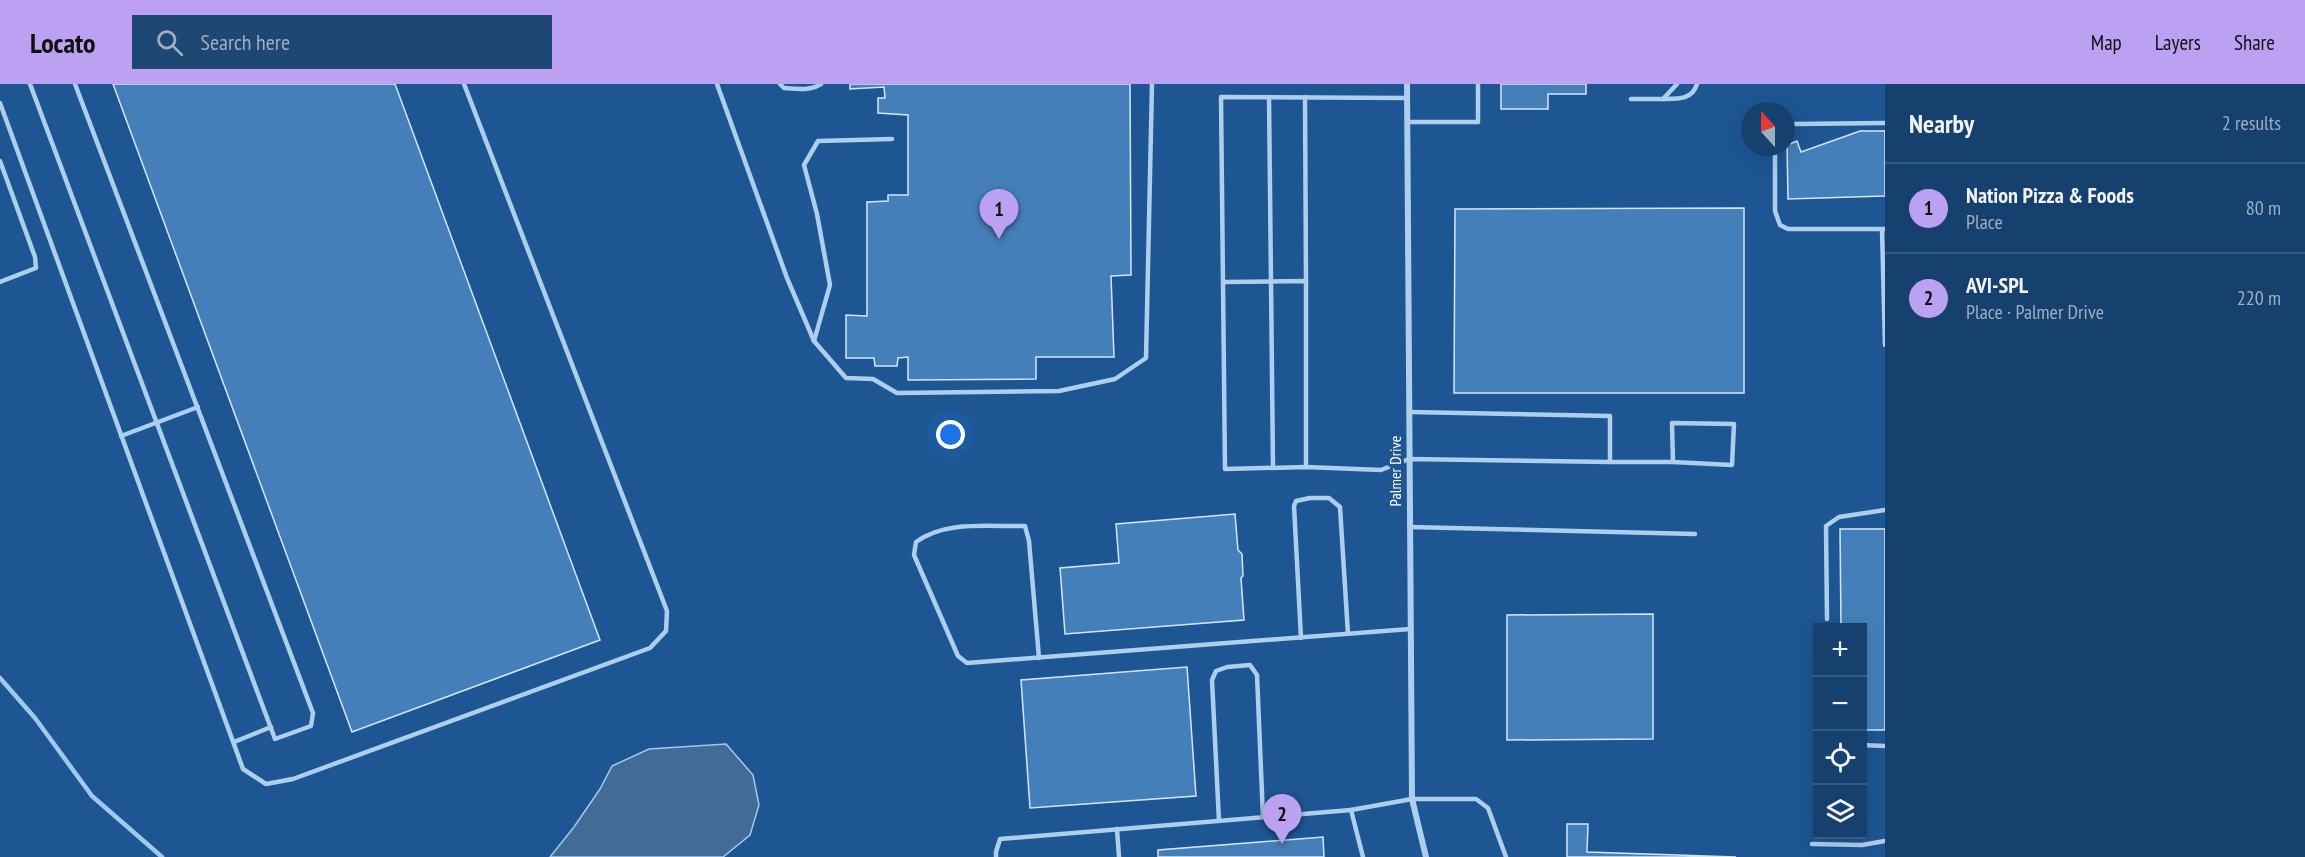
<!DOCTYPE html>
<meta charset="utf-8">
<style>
body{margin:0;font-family:"PT Sans Narrow",sans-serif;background:#1f4773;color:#f1f3f6}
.controls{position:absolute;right:18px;bottom:18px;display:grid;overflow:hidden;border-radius:0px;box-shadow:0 6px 24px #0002}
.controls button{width:54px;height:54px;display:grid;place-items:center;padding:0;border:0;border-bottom:2px solid #355981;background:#16406e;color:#f1f3f6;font:30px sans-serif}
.compass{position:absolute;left:1741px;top:18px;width:54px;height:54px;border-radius:50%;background:#16406e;box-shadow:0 6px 24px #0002;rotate:339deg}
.you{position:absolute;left:951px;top:351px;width:21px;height:21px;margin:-15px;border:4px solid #fff;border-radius:50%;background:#1a73e8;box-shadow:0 0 0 9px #1a73e833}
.badge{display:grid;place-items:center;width:39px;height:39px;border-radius:50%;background:#bca0f2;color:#111;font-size:20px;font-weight:700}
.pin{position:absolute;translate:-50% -50px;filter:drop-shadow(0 2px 3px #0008)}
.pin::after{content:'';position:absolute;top:32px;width:21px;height:18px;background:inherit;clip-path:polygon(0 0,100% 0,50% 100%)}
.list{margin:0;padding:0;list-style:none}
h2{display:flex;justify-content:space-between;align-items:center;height:78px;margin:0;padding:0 24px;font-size:26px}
h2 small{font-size:20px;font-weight:400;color:#9eafc2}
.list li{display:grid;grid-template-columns:39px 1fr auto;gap:18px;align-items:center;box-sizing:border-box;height:90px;padding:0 24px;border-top:2px solid #355981}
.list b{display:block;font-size:22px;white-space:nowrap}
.list p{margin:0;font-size:20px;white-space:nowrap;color:#9eafc2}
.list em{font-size:20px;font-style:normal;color:#9eafc2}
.icon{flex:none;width:33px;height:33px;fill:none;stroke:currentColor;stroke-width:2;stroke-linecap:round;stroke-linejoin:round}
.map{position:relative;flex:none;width:1885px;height:773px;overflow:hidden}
header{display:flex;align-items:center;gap:36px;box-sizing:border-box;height:84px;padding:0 30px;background:#bca0f2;color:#111}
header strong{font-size:28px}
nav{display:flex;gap:33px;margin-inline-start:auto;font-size:21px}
.search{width:420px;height:54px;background:#1f4773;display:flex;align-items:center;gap:15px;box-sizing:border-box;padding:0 21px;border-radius:0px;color:#9eafc2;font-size:22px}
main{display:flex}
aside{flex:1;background:#16406e}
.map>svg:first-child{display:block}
.water{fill:#426b95;stroke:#a1c9f0;stroke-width:1.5}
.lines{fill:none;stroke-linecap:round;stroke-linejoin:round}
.stream{stroke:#a1c9f0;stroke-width:4.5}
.building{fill:#457fb9;stroke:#d4e7fa;stroke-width:1.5}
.lane{stroke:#aeceee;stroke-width:4.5}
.street{stroke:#aeceee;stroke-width:6}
.labels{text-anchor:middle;stroke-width:6;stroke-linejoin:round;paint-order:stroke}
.street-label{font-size:16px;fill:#fff;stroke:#1d5692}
</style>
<header>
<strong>Locato</strong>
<div class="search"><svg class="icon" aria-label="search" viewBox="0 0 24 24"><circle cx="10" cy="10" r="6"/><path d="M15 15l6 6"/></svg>Search here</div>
<nav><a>Map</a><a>Layers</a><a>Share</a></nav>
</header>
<main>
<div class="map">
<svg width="1885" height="773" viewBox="0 0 1885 773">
<rect width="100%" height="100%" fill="#1d5692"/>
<!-- water -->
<path class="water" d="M 726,660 L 753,691 L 759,721 L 750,751 L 723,773 L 550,773 L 574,743 L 600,705 L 612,682 L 649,665 Z"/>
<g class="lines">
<!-- stream -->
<path class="stream" d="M 0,594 L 35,634 L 92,712 L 162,773"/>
</g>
<!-- building -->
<g class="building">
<path d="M 113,0 L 395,0 L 600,556 L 352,648 Z"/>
<path d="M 850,0 L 1130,0 L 1131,191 L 1111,192 L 1114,273 L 1036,273 L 1036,295 L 908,296 L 908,273 L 898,274 L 897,282 L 875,282 L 874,274 L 846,274 L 846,231 L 867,232 L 867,118 L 888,117 L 888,111 L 908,111 L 908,31 L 878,29 L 878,14 L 885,14 L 884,3 L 850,5 Z"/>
<path d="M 1501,0 L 1586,0 L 1586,10 L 1548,10 L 1548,25 L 1501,25 Z"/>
<path d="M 1860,47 L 1885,47 L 1885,112 L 1788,115 L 1787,61 L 1797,57 L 1801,68 Z"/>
<path d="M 1744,124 L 1744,309 L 1454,309 L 1455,125 Z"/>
<path d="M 1235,430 L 1238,466 L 1242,470 L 1243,492 L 1241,494 L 1244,536 L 1065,550 L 1060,484 L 1119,479 L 1116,440 Z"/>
<path d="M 1840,445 L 1885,445 L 1885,646 L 1862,646 L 1862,544 L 1841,544 Z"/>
<path d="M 1653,530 L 1653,655 L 1507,656 L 1507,531 Z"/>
<path d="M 1187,583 L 1196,712 L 1030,724 L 1021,596 Z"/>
<path d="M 1567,740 L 1588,740 L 1587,768 L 1736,773 L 1567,773 Z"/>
<path d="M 1323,753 L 1324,773 L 1158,773 L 1158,766 Z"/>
</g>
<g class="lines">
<!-- lane -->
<g class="lane">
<path d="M 30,0 L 275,655 L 311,642 L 313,629 L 75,0"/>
<path d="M 717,0 L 787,194 L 814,257 L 846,294 L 873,295 L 897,309 L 1059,307 L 1115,295 L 1146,274 L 1152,0"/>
<path d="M 780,0 L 784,4 C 796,5 811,7 821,0"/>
<path d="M 1269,13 L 1273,383"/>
<path d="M 1305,13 L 1306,197"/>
<path d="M 1407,14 L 1221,13 L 1225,385 L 1306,383 L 1381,386 L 1409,375 L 1610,378"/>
<path d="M 1631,15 L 1663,15 L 1677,0"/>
<path d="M 1663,15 C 1678,15 1692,16 1697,0"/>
<path d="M 0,19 L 243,685 L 266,700 L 293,695 L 650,564 L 666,547 L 667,527 L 464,0"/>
<path d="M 1407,38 L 1478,38 L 1478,0"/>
<path d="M 1786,45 L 1794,40 L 1885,39"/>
<path d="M 1775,63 L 1775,127 L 1780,141 L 1788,145 L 1885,145"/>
<path d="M 0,77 L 35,173 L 36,184 L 0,198"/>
<path d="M 1882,145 L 1885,261"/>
<path d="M 1223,198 L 1306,197 L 1306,383"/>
<path d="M 814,257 L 830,201 L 817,130 L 804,81 L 818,57 L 892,55"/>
<path d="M 1409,328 L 1610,332 L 1610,378 L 1673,378 L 1672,339 L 1734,340 L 1732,381 L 1673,378"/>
<path d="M 121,352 L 198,323"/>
<path d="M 1409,443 L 1695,450"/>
<path d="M 1827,535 L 1826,442 L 1839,433 L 1885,426"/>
<path d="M 1301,554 L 1294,422 L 1296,417 L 1310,414 L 1329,414 L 1340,423 L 1348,550"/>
<path d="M 1039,574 L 1029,457 L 1025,442 C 990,443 946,436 916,458 L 914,471 L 958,572 L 967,579 L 1410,545"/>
<path d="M 234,658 L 271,643"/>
<path d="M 1862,661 L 1885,662"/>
<path d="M 1219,737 L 1212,596 L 1216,587 L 1227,583 L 1250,581 L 1257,591 L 1263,733"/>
<path d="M 1117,745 L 1119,773"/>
<path d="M 1812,760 L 1862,761 L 1885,757"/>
<path d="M 996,773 L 996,768 L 1000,755 L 1351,726"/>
<path d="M 1363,773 L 1351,726 L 1412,715 L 1476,715 L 1488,724 L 1506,773"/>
</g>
<!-- street -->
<path class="street" d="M 1407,0 L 1412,715 L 1426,773"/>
</g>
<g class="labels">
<!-- street labels -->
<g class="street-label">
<text transform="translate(1395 387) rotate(-90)" y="6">Palmer Drive</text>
</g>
</g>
</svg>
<div class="controls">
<button>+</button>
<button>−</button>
<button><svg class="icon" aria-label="locate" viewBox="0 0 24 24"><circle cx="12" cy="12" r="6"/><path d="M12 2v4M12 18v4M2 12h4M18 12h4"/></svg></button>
<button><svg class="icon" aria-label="layers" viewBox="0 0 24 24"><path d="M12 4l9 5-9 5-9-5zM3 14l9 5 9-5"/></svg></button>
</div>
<svg class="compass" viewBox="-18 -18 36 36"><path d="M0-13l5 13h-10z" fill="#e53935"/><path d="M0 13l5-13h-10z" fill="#9eafc2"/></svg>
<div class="you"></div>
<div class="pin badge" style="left:999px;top:155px">1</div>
<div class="pin badge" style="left:1282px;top:760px">2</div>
</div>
<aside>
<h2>Nearby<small>2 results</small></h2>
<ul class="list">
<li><span class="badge">1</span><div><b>Nation Pizza &amp; Foods</b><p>Place</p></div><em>80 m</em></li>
<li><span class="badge">2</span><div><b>AVI-SPL</b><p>Place · Palmer Drive</p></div><em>220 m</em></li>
</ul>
</aside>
</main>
